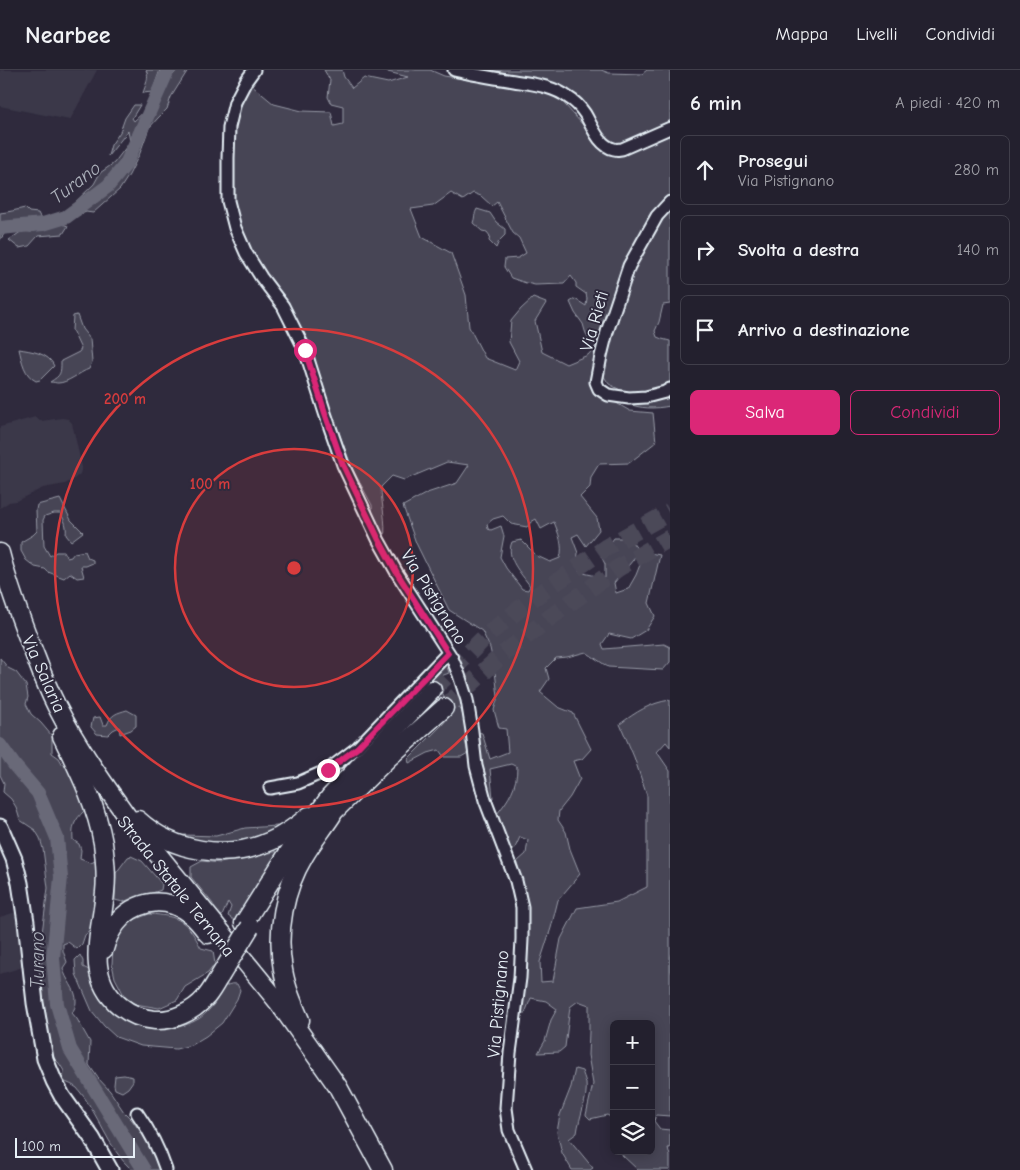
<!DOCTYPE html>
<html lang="it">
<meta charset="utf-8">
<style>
body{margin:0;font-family:"Comic Neue",sans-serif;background:#2b2836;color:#f1f3f6}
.controls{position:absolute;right:15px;bottom:15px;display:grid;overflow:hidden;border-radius:8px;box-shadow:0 2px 12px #0003}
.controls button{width:45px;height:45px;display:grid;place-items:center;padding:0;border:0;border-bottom:1px solid #403e4a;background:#23202e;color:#f1f3f6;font:25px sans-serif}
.scale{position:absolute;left:15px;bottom:12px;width:120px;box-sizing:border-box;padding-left:5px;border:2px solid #e8f1f8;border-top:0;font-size:14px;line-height:18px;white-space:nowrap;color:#e8f1f8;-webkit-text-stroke:4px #2f2a3d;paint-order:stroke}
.stop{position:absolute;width:15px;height:15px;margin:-11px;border:4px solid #db2777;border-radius:50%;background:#fff}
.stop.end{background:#db2777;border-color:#fff;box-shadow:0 1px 5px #0008}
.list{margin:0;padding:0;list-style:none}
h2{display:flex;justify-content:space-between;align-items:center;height:65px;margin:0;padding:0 20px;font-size:21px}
h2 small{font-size:16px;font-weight:400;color:#a3a3aa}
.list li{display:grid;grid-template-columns:32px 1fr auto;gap:15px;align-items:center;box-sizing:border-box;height:70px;margin:0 10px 10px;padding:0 10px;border:1px solid #403e4a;border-radius:8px}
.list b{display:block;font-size:19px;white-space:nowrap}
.list p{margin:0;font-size:16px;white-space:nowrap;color:#a3a3aa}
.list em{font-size:16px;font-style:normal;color:#a3a3aa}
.actions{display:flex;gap:10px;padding:15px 20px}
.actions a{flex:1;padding:11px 0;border:1px solid #db2777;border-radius:8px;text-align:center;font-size:18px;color:#db2777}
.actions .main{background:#db2777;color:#fff}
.icon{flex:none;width:28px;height:28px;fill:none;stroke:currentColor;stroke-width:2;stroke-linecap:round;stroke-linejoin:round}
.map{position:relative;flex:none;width:670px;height:1100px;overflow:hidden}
header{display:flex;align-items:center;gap:30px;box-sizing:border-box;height:70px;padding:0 25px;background:#23202e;border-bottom:1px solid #403e4a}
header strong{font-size:24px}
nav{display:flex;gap:28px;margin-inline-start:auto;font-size:18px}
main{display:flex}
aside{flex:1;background:#23202e}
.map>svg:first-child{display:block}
.built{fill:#3b3749}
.green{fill:#464455;stroke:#979aa6;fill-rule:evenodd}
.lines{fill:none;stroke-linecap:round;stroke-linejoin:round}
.river{stroke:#696978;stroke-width:14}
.highway-tunnel{stroke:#4b4859;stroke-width:18;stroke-dasharray:18 9;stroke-linecap:butt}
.minor-casing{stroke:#e8f1f8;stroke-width:15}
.major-casing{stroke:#e8f1f8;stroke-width:19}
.highway-casing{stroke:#e8f1f8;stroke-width:21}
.minor{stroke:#2f2a3d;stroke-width:11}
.major{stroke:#2f2a3d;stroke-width:15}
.highway{stroke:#2f2a3d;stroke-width:18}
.highway-bridge-casing{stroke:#e8f1f8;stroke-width:21;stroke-linecap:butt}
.highway-bridge{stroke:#2f2a3d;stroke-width:18}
.route{stroke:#db2777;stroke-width:6}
.ring{fill:none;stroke:#d83c3d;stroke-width:2.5}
.labels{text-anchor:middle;stroke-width:4;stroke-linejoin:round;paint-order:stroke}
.street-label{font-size:18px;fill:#e8f1f8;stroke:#2f2a3d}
.water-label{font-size:19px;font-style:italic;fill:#afb4be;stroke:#2f2a3d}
.centre{fill:#d83c3d;stroke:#2f2a3d;stroke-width:2.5}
.ring-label{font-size:15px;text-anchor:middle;font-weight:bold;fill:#d83c3d;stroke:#2f2a3d;stroke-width:4;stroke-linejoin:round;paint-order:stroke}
</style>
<header>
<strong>Nearbee</strong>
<nav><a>Mappa</a><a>Livelli</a><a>Condividi</a></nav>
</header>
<main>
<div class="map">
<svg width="670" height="1100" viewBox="0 0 670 1100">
<rect width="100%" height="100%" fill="#2f2a3d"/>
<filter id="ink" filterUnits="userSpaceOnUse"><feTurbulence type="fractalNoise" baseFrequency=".02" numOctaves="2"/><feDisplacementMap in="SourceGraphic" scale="10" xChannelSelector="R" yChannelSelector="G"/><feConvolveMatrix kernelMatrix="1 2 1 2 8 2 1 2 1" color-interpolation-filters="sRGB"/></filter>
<g filter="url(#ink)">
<!-- built -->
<g class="built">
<path d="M 0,0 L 97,0 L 70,50 L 0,36 Z"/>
<path d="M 35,347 L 41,351 L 62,348 L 68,349 L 72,353 L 82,397 L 80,404 L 74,409 L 65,414 L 43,418 L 16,431 L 9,432 L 0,438 L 0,357 Z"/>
<path d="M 16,842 L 23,897 L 0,904 L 0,847 Z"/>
</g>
<!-- green -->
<g class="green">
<path d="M 146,0 L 160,0 L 152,22 L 143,23 C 145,16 150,7 146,0 Z"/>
<path d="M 177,0 L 188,0 L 171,27 L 167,39 L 158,48 L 149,58 L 140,83 L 129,105 L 120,119 L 93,143 L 86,142 L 71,149 L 67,149 L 65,142 L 94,114 L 100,103 L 114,93 L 130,72 L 128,61 L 108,86 L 111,75 L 120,62 L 125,48 L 134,35 L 140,35 L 132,48 L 134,51 L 147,39 L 151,27 L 164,16 Z"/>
<path d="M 324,0 L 342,0 L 344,7 L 352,18 L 364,8 L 388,13 L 408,7 L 388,2 L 386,0 L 430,0 L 444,6 L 531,20 L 558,27 L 583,55 L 587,62 L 601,79 L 607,83 L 617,84 L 670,64 L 670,124 L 653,144 L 606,261 L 593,274 L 590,273 L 585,261 L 583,254 L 575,243 L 570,232 L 575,229 L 586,236 L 587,228 L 586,224 L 576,217 L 576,213 L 571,206 L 564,214 L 535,215 L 526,213 L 511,208 L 504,197 L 505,189 L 518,188 L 526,183 L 519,168 L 513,163 L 497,132 L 492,136 L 481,126 L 473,123 L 463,130 L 451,123 L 433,136 L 411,139 L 422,167 L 451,183 L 466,225 L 469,257 L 485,288 L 515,300 L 519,291 L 509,272 L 511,251 L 521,239 L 533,228 L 546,233 L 535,251 L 542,282 L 566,294 L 588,285 L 603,268 L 597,298 L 590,310 L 592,319 L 630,341 L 653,343 L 656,372 L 629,393 L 599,394 L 591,407 L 590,417 L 580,427 L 597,448 L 599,460 L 586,476 L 578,464 L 572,467 L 578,483 L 577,492 L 579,502 L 605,508 L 605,494 L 601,486 L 614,468 L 629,468 L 638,480 L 633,490 L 614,513 L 616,523 L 628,519 L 636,505 L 645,482 L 660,485 L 649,533 L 655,546 L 646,560 L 631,569 L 609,564 L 602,574 L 604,579 L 664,574 L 670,577 L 670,592 L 663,600 L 608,597 L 586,582 L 567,587 L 556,588 L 546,598 L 549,609 L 540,622 L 558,637 L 573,643 L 591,679 L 582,689 L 573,691 L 580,709 L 570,727 L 559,741 L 558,750 L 566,762 L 570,779 L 580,804 L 558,830 L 551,858 L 540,892 L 541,912 L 553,911 L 561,869 L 577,838 L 617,832 L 647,817 L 647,726 L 634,687 L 620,654 C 636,642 650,633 670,630 L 670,677 L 666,672 L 657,682 L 670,701 L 670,1046 L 656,1045 L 654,1051 L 660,1059 L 670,1060 L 670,1078 L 668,1078 L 670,1086 L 670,1100 L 638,1100 L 622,1085 L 623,1081 L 651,1081 L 651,954 L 614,954 L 614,1049 L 607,1045 L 590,1049 L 586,1045 L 593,1014 L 588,985 L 589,962 L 589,935 L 578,931 L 570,937 L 565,977 L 559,982 L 538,983 L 545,971 L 551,950 L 557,939 L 546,931 L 531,928 L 525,943 L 520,943 L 522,812 L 517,792 L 526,784 L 528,770 L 520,767 L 514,780 L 508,777 L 497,744 C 509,729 517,717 517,697 L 511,694 L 490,699 L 493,728 L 486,722 L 482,705 L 477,662 L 482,663 L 490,689 L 508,682 L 506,659 L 499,658 L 494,640 L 498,627 L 495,601 L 490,578 L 482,561 L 449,540 L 416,473 L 403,436 L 427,423 L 457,413 L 469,395 L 447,392 L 404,410 L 392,406 L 381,417 C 381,434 387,452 384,470 L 373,446 L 372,435 L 353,400 L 331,342 L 311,278 L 287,233 L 265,203 L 249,177 L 239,156 L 232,130 L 234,59 L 240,37 L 251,15 L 274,34 L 302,41 L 331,42 L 334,56 L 343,54 L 343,36 L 331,33 L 328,27 L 330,10 ZM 503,446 L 511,454 L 527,457 L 531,452 L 536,449 L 541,459 L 554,452 C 558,462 564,476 560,488 L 550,492 L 537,486 L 521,470 L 512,472 C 505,488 521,503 530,516 L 528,520 L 522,519 L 506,498 L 500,487 L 504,466 L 501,456 L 491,460 L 488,459 L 487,454 L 493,449 Z"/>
<path d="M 472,0 L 601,0 L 609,3 L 642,4 L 647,0 L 670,0 L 670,56 L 621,74 L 612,75 L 605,70 L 570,23 Z"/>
<path d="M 670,137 L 670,234 L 663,235 L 659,252 L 655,261 L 657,267 L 662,269 L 670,271 L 670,313 L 666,314 L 661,320 L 652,323 L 626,323 L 609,314 L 601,302 L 618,236 L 643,177 Z"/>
<path d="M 25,138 L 29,142 L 38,143 L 41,149 L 32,155 L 15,153 L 9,157 L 0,170 L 0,143 C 9,142 16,140 25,138 Z"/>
<path d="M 477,139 L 490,143 L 496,152 L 505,159 L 505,165 L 499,171 L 496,178 L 489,171 L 490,166 L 487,162 L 482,161 L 473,153 C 475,148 474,144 477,139 Z"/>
<path d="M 54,151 L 68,156 L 63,164 L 38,166 L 29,176 L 19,178 L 9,170 L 22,161 L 31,162 L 47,157 Z"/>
<path d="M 77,245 L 82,259 L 90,269 L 92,292 L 89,299 C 80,302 68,313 58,313 C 56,313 53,312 50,312 C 61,305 61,304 61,291 L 79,282 L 81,279 L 72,260 L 73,246 Z"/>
<path d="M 19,279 C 31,281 49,283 54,296 L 40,310 L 36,311 C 24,305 22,291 19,279 Z"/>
<path d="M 670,325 L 670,336 C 654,339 641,339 626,333 L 640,332 Z"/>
<path d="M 60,429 L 71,450 L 83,462 L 71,471 L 66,465 C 67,456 65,450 60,443 L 54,443 L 45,446 L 43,450 L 44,476 L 50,486 L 56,482 L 64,482 L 67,488 L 71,487 L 74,483 L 85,481 L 88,488 L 93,490 L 93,493 L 86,496 L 81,496 L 84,507 L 77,508 L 70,503 L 64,508 L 48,502 L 45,499 L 35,497 L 26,490 L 21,481 L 21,472 L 33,465 L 37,461 L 36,440 L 37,435 Z"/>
<path d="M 0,588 L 8,598 L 16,602 L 26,615 L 28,627 L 26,634 L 31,644 L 41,653 L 52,666 L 52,683 L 59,688 L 63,695 L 71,701 L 85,733 L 84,741 C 74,751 72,756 73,770 L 79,774 L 81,780 L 80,789 L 91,793 L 95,791 L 99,792 L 101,828 L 94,839 L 97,848 L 96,855 L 85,865 L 82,874 L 77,879 L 68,872 L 63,874 L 63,881 L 67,892 L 63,898 C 65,910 77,919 76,932 C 76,935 74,940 72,943 L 77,949 L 90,972 L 89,995 L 98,1008 L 110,1021 L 124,1042 L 132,1050 L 137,1057 L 145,1066 L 154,1069 L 161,1100 L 132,1100 C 107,1078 99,1043 77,1018 C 73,1015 68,1013 63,1011 L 64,1001 L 59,993 L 52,987 L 46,969 L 44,938 L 38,902 L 43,890 L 40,878 L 48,818 L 43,779 L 40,768 L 35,760 L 20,750 L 16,737 L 11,729 L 3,722 L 4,713 L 0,705 Z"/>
<path d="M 444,593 L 446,593 L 449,603 L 441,606 L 438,605 L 434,610 L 448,632 L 453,636 L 457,635 L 461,640 L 465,652 L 466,662 L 465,671 L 468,683 L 461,687 L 444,687 L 439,680 L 428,683 L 409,693 L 408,689 L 442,655 L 449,647 L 448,641 L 437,635 L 435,632 L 436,626 L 422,610 Z"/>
<path d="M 127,640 L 136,645 L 136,656 L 131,660 L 120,664 L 119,657 L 113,660 L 108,665 L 97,664 L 91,657 L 93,648 L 100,647 L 103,655 L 107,655 C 111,644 117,643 127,640 Z"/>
<path d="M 277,756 L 281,758 L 241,773 L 203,773 L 180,767 L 184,765 L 216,766 L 245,758 Z"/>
<path d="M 279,781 L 237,852 L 228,846 L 231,837 L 228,832 L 222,846 L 214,843 L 213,834 L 191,807 L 191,797 L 202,791 L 220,793 Z"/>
<path d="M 131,786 L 142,791 L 162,814 L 161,820 L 149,824 L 137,826 L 123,832 L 115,830 L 116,803 L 128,787 Z"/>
<path d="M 149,844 C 180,846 187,851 201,878 L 213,881 L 215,894 L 208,903 L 185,917 L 177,930 L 159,938 L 135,934 L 125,927 L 115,908 L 112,894 L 113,879 L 117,868 L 126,855 L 136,849 Z"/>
<path d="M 80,885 L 83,891 L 83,897 L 91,901 C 92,907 93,914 96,919 C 109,946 134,960 164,959 C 177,958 189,955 200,948 C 206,944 212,937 216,931 C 222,922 223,912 237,914 L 240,920 L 237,929 L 222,953 L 206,966 L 191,975 L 176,979 L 141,976 L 116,967 L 104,956 L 92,941 L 76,904 L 75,890 Z"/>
<path d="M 575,999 L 582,1001 C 583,1004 585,1009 586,1013 C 588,1028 579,1047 577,1063 L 569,1069 L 593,1098 L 590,1100 L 572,1100 L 562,1083 L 557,1062 L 560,1045 L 571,1017 Z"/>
<path d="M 124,1005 L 133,1007 L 133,1011 L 128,1018 L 122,1022 L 115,1019 L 114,1015 L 115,1006 Z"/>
</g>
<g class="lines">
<!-- river -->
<g class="river">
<path d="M 0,158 L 43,154 L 66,147 L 108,116 L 126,94 L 168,0"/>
<path d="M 0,675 L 15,696 L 38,723 L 57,768 L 61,807 L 53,888 L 57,934 L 70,979 L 144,1100"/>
</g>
<!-- highway-tunnel -->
<g class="highway-tunnel">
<path d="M 432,620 L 487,565 L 532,529 L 607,477 L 670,442"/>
<path d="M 444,638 L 501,586 L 548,549 L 618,498 L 670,468"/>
</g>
<!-- minor casing -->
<g class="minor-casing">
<g id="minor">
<path d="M 254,0 L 246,11 L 235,32 L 229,57 L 228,88 L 228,131 L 235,158 L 246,183 L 261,207 L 283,236 L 305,280 L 325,343 L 343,395 L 378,469 L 397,503 L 452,588 L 459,605 L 467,630 L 472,661 L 476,696 L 485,730 L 516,811 L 522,837 L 522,869 L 520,908 L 510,983 L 506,1038 L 509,1060 L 526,1100"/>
<path d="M 454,0 C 474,5 494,8 514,11 C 533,14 554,16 569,28 C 576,32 581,38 585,44 C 592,56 599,76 614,79 C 617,80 619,79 622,79 L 670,58"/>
<path d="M 670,132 L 657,146 L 629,196 L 607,262 L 601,286 L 596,312 L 599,319 L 608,325 L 629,328 L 646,327 L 665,322 L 670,319"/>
<path d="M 270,718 L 298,713 L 328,700 L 357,678 L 448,583"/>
<path d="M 137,1043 C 149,1060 159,1079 166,1100"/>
</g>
</g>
<!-- major casing -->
<g class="major-casing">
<path id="major" d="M 0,757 L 14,789 L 20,813 L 26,852 L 35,933 L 45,989 L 54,1011 L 62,1026 L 92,1068 L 110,1100"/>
</g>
<!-- highway casing -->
<g class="highway-casing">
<g id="highway">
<path d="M 0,483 C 9,519 22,553 36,588 C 42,604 49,621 57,637 C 77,676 103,713 129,749 L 279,933 L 338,1017 L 383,1100"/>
<path d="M 62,666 C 79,701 96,734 103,773 C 105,789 107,805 105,822 C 102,861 83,906 120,936 C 130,944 142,949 155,950 C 173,951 193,942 205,928 C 211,922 215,913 220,906"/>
<path d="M 138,750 C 173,782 227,791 271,771 C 285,765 297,756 309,746"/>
<path d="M 323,752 L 388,688 L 444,638"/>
<path d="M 244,853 L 287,785 L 330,727 L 432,620"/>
<path d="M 104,879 C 114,839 155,818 190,844 C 197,849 203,857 208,864"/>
<path d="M 300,950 C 293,934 286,918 283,900 C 276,862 284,819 304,786 C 312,772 323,759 332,745"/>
</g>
</g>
<!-- minor -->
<use href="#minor" class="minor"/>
<!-- major -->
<use href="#major" class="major"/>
<!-- highway -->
<use href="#highway" class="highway"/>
<!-- highway-bridge casing -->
<g class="highway-bridge-casing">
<path id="highway-bridge" d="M 220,906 L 250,857"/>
</g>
<!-- highway-bridge -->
<use href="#highway-bridge" class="highway-bridge"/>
</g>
</g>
<g class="lines" filter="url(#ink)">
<!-- route -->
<path class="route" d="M 305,280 L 325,343 L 343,395 L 378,468 L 397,503 L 448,583 L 357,678 L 328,700"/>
</g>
<!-- distance rings -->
<circle cx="294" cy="498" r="119" fill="#d83c3d" fill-opacity=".12"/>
<g class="ring">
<circle cx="294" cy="498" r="119"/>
<circle cx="294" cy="498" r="239"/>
</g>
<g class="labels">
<!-- street labels -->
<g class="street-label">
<text transform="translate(594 251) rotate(-74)" y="6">Via Rieti</text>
<text transform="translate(434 527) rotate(58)" y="6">Via Pistignano</text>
<text transform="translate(44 604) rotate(66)" y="6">Via Salaria</text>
<text transform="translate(176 816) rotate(51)" y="6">Strada Statale Ternana</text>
<text transform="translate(498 934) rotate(-85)" y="6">Via Pistignano</text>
</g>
<!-- water labels -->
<g class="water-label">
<text transform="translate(75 112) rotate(-37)" y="7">Turano</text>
<text transform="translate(37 890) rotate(-90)" y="7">Turano</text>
</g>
</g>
<circle cx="294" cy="498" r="8" class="centre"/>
<g class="ring-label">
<text x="125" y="334">200 m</text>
<text x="210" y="419">100 m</text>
</g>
</svg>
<div class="controls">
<button>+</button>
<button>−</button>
<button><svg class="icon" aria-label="layers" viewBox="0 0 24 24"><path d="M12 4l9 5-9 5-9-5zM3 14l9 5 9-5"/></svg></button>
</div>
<div class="scale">100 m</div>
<div class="stop" style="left:305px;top:280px"></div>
<div class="stop end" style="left:328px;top:700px"></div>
</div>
<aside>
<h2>6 min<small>A piedi · 420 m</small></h2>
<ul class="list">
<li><svg class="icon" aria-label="ahead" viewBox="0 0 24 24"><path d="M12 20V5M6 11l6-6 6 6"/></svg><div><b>Prosegui</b><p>Via Pistignano</p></div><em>280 m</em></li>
<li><svg class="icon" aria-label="right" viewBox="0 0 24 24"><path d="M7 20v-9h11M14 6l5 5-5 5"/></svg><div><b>Svolta a destra</b></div><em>140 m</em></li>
<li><svg class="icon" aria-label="arrive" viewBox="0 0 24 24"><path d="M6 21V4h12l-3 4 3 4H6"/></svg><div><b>Arrivo a destinazione</b></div></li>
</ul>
<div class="actions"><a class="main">Salva</a><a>Condividi</a></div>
</aside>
</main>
